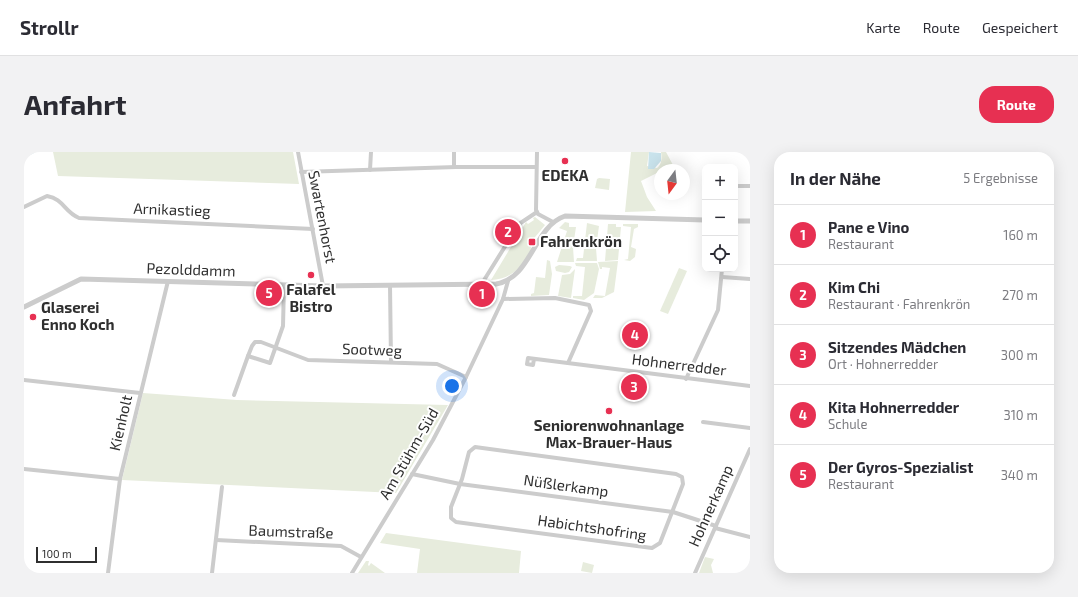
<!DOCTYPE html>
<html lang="de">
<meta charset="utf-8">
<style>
body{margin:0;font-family:"Exo 2",sans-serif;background:#f2f2f3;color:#2b2b33}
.controls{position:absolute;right:12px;top:12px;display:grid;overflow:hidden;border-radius:8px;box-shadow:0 4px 16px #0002}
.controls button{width:36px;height:36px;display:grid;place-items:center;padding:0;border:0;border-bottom:1px solid #e1e1e2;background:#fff;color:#2b2b33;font:20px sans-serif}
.compass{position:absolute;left:630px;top:12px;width:36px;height:36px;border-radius:50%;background:#fff;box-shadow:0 4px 16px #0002;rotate:195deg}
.scale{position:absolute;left:12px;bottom:10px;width:61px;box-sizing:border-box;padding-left:4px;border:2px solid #2f2f2f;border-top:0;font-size:11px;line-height:14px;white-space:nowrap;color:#2f2f2f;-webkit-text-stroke:3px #fff;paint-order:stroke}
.you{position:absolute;left:428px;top:234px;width:14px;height:14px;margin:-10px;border:3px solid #fff;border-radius:50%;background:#1a73e8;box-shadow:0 0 0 6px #1a73e833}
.badge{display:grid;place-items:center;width:26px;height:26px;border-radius:50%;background:#e73052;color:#fff;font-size:13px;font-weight:700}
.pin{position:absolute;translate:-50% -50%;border:2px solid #fff;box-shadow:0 1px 4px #0006}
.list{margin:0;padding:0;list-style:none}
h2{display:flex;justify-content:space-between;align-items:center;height:52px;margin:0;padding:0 16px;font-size:17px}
h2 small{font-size:13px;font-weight:400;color:#7c7c81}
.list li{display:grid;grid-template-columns:26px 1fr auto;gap:12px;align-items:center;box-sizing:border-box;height:60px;padding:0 16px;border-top:1px solid #e1e1e2}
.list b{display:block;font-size:15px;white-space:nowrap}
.list p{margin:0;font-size:13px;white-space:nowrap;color:#7c7c81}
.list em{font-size:13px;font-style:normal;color:#7c7c81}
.icon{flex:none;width:22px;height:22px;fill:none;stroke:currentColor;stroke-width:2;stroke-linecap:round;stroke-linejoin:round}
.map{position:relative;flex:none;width:726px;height:421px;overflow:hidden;border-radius:16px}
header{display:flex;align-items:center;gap:24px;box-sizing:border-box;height:56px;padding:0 20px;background:#fff;border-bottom:1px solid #e1e1e2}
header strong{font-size:19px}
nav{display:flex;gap:22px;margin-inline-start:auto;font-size:14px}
.intro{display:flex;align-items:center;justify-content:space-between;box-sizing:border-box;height:96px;padding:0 24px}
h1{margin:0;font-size:28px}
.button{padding:10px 18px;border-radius:16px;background:#e73052;color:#fff;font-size:14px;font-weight:700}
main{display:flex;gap:24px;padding:0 24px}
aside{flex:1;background:#fff;border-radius:16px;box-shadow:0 4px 16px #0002}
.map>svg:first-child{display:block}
.green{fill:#e7ecdd}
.water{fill:#c9e3ec}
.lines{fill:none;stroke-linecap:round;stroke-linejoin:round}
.stream{stroke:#c9e3ec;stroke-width:1}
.minor{stroke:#ccc;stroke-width:4}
.tertiary{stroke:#ccc;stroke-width:5}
.poi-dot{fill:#e73052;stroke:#fff;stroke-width:1.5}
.labels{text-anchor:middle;stroke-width:4;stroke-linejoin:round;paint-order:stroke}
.poi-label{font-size:15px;font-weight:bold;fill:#2f2f2f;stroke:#fff}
.street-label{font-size:15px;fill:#2f2f2f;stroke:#fff}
</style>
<header>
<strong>Strollr</strong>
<nav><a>Karte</a><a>Route</a><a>Gespeichert</a></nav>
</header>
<div class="intro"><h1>Anfahrt</h1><a class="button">Route</a></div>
<main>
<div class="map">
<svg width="726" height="421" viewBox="0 0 726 421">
<rect width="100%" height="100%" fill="#fff"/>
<!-- green -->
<g class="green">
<path d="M 29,0 L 269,0 L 275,32 L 34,24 Z"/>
<path d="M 607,0 L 625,0 L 623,14 L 633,16 C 638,12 638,6 637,0 L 642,0 L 649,13 L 617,29 L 623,45 L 632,59 L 601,60 Z"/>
<path d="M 575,26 L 586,27 L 585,38 L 571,36 L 573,27 Z"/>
<path d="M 511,65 L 521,73 C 517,78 511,85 508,89 C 506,92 508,96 506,100 C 498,116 485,128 467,128 L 502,70 L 504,72 L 510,68 L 509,66 Z"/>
<path d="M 541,70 L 545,71 L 545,75 L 552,75 L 549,95 L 550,110 L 533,110 L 543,79 L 535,76 Z"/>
<path d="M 563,71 L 575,74 L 572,96 L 573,109 L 552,109 L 553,106 L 559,106 Z"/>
<path d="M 584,72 L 592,72 L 592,75 L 597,75 L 594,108 L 581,109 Z"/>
<path d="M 599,72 L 614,72 L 614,75 L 610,77 L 607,95 L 612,97 L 611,105 L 606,109 L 600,108 L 604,107 L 607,75 L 599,74 Z"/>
<path d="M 523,108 L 526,109 L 528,122 L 525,143 L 507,144 L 507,142 L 510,141 L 512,125 L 521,126 Z"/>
<path d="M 594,109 L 590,140 L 578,146 L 569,146 L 571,143 L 581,144 L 586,116 L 578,115 L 578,117 L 576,117 L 574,110 Z"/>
<path d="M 551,111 L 573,111 L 575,117 L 570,141 L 560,148 L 549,146 L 549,144 L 558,144 L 561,115 L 552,114 Z"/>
<path d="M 535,113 L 546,114 L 548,115 L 545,120 L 541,121 L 532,119 L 531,115 Z"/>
<path d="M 655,116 L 663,119 L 644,162 L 636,159 Z"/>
<path d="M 551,117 L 547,146 L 534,144 L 538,123 L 546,122 Z"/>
<path d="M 119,241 L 213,248 L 424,253 L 372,341 L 98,328 Z"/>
<path d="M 362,381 L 497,399 L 495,421 L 393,421 L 396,397 L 356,391 Z"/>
<path d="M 681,405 L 690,407 L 687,413 L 689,421 L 675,421 Z"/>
<path d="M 342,409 L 345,409 L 344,413 L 345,414 L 347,411 L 361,421 L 334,421 Z"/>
<path d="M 559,410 L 570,413 L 568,421 L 557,419 Z"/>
</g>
<!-- water -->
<path class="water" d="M 625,0 L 637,1 L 637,9 L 630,17 L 624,17 Z"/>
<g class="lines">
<!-- stream -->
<path class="stream" d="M 0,6 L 11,0"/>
<!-- minor -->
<g class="minor">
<path d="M 274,0 L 299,134"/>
<path d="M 513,0 L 512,58 L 514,62 L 529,70"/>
<path d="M 430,15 L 430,0"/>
<path d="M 346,18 L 347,0"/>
<path d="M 277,20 L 432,15 L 512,15"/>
<path d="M 711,34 L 726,34"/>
<path d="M 0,55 L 23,44 C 40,47 40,60 55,66 L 289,77"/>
<path d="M 698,125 L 726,127"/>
<path d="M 260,133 L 259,174 L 246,211 L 224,204 L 228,194 L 231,190 L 237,190 L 284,208 L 413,212 L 442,225"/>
<path d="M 366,133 L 367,210"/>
<path d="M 457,133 L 495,72 L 513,60"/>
<path d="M 479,147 L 531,146 L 565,153 L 567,159 L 544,211"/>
<path d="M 510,207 L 509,213 L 503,212 L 504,206 L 726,234"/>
<path d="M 662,227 L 694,158 L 698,117"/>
<path d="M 0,228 L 116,241"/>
<path d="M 210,243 L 224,204"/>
<path d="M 679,270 L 726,276"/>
<path d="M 451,295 L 652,322 L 658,325 L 659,332 L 636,391 L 628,396 L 432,370 L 427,366 L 427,355 L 438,327 L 445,300 Z"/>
<path d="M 0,317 L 96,327"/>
<path d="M 388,322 L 436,332 L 649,360 L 692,374"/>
<path d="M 691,376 L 726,385"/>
<path d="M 192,388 L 317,394 L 337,405"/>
<path d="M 84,421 L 96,327 L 144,129"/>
<path d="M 188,421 L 198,335"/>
<path d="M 328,421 L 409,288 L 442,225 L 479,147 L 484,129"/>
<path d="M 671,421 L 726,297"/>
</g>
<!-- tertiary -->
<g class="tertiary">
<path d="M 711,69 L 726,69"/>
<path d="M 0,155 L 57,127 L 299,134 L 472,132 C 508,126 509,75 541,64 L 681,68"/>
</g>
</g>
<!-- markers -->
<g class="poi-dot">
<circle cx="541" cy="9" r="4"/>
<rect x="504" y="86" width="8" height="8" rx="2"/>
<circle cx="287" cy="123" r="4"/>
<circle cx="9" cy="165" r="4"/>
<circle cx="585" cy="259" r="4"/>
</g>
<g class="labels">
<!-- poi labels -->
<g class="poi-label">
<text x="541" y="29">EDEKA</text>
<text x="516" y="95" text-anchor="start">Fahrenkrön</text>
<text x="287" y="143">Falafel<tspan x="287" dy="17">Bistro</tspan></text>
<text x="17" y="161" text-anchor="start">Glaserei<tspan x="17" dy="17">Enno Koch</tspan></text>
<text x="585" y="279">Seniorenwohnanlage<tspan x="585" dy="17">Max-Brauer-Haus</tspan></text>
</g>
<!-- street labels -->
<g class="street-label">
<text transform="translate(148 58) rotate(2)" y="5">Arnikastieg</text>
<text transform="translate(298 65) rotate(79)" y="5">Swartenhorst</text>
<text transform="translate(167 118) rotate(2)" y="5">Pezolddamm</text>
<text transform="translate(348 198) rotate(2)" y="5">Sootweg</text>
<text transform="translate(655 213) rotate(7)" y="5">Hohnerredder</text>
<text transform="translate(97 271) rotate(-77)" y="5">Kienholt</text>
<text transform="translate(385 302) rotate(-60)" y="5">Am Stühm-Süd</text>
<text transform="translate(542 334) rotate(8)" y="5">Nüßlerkamp</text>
<text transform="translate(687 354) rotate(-66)" y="5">Hohnerkamp</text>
<text transform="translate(568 376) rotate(8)" y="5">Habichtshofring</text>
<text transform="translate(267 380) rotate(2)" y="5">Baumstraße</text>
</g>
</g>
</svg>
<div class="controls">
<button>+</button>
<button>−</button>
<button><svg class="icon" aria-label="locate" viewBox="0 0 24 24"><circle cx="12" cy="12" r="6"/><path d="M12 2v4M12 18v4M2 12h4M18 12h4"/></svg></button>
</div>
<svg class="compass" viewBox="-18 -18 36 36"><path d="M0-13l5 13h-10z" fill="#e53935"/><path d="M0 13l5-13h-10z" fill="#7c7c81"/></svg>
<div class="scale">100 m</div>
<div class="you"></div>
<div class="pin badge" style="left:458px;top:142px">1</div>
<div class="pin badge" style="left:484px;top:80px">2</div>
<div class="pin badge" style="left:610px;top:235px">3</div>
<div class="pin badge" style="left:611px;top:183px">4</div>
<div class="pin badge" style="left:245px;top:141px">5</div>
</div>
<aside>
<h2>In der Nähe<small>5 Ergebnisse</small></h2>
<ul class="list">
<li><span class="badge">1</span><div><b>Pane e Vino</b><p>Restaurant</p></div><em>160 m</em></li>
<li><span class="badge">2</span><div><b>Kim Chi</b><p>Restaurant · Fahrenkrön</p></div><em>270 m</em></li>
<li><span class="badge">3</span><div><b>Sitzendes Mädchen</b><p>Ort · Hohnerredder</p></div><em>300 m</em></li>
<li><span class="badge">4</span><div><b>Kita Hohnerredder</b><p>Schule</p></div><em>310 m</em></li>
<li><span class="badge">5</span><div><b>Der Gyros-Spezialist</b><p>Restaurant</p></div><em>340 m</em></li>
</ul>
</aside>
</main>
